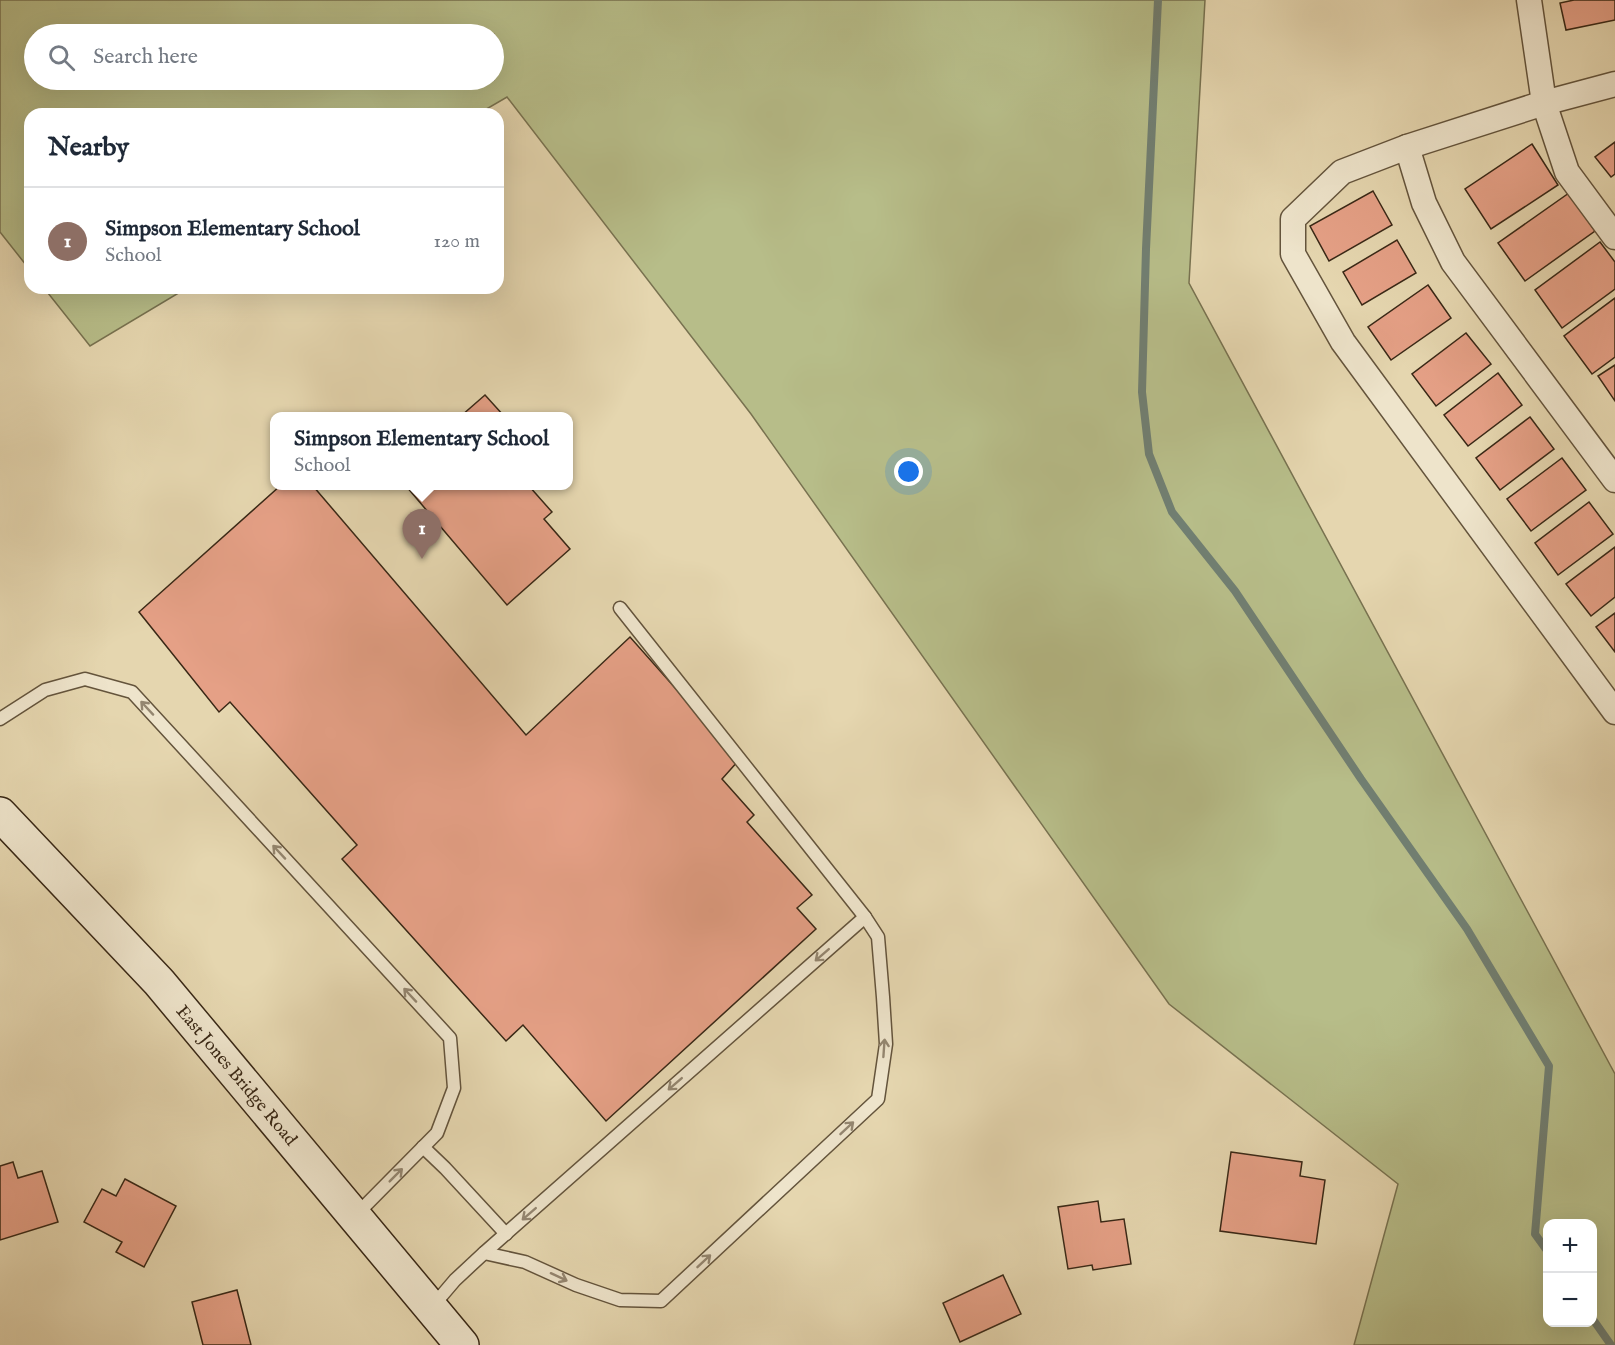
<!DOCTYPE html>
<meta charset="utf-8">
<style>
body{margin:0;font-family:"IM FELL English",serif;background:#f6f6f7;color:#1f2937}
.controls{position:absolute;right:18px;bottom:18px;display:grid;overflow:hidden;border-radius:12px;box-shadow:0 6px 24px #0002}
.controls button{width:54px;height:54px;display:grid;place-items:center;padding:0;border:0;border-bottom:2px solid #e0e1e3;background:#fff;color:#1f2937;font:30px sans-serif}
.you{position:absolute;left:909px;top:472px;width:21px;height:21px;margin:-15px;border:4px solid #fff;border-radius:50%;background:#1a73e8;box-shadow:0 0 0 9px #1a73e833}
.badge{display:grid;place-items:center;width:39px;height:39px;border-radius:50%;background:#8f2418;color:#fff;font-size:20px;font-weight:700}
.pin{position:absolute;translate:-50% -50px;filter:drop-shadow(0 2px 3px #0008)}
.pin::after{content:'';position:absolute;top:32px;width:21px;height:18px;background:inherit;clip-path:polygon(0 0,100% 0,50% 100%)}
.popup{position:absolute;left:270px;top:412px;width:303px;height:78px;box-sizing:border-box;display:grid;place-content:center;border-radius:12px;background:#fff;filter:drop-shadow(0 2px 4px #0005);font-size:20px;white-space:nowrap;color:#747a83}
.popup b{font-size:22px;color:#1f2937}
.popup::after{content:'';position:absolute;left:50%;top:100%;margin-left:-12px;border:12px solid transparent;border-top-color:#fff}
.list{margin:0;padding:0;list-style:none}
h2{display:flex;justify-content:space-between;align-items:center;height:78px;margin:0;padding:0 24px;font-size:26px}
h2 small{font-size:20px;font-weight:400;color:#747a83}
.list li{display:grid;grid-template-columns:39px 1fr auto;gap:18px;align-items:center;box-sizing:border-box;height:108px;padding:0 24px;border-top:2px solid #e0e1e3}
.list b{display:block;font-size:22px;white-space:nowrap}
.list p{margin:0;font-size:20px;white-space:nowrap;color:#747a83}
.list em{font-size:20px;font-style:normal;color:#747a83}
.icon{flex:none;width:33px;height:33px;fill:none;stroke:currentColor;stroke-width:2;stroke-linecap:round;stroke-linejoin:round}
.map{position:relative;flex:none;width:1615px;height:1345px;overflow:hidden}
.search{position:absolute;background:#fff;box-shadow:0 6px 24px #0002;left:24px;top:24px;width:480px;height:66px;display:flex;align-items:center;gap:15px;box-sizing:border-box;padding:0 21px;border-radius:33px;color:#747a83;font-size:22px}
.panel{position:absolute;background:#fff;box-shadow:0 6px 24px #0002;left:24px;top:108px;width:480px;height:186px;border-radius:18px}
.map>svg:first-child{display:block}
.green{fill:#b7bd89;stroke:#787250;stroke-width:1.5;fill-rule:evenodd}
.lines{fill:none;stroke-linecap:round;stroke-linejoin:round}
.stream{stroke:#717f72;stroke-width:8}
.building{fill:#e5a086;stroke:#392816;stroke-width:1.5}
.lane-casing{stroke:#64543c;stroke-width:15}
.street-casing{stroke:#64543c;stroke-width:27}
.secondary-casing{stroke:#392816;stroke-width:36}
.lane{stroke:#eee4cb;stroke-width:12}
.street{stroke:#eee4cb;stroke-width:24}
.secondary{stroke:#eee4cb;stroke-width:33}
.oneway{stroke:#948670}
.labels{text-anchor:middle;stroke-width:4.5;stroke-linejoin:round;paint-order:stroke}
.street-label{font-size:18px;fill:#392816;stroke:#eee4cb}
</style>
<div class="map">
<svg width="1615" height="1345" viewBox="0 0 1615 1345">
<rect width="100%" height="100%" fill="#e5d6af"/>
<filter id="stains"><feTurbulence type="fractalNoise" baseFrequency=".00333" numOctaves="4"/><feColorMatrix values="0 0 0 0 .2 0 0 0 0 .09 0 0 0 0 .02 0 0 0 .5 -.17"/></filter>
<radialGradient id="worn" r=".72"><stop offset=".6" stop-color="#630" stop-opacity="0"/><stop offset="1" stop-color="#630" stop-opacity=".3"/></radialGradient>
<!-- green -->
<g class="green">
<path d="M 0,0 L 1205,0 L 1189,283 L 1615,1074 L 1615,1345 L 1354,1345 L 1398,1184 L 1169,1004 L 751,414 L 507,97 L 478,114 L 30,114 L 30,270 L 0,232 ZM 34,34 L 494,34 L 494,80 L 34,80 ZM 1548,1224 L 1592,1224 L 1592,1322 L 1548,1322 Z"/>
<path d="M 44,288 L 187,288 L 90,346 Z"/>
</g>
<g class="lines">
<!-- stream -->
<g class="stream">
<path d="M 1158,0 L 1146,249 L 1142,392 L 1149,454 L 1172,512 L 1235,591 L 1361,779 L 1467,929 L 1549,1066 L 1535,1234 L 1548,1252"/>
<path d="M 1592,1318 L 1611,1345"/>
</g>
</g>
<!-- building -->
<g class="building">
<path d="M 1574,0 L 1615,0 L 1615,20 L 1566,30 L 1560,3 Z"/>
<path d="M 1615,142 L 1615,174 L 1611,177 L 1595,157 Z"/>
<path d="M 1532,144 L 1558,185 L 1491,229 L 1465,189 Z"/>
<path d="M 1373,191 L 1392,225 L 1329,261 L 1310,226 Z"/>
<path d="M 1569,193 L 1595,231 L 1525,281 L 1498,243 Z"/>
<path d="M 1397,240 L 1416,273 L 1362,305 L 1343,272 Z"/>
<path d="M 1600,242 L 1615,262 L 1615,289 L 1562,328 L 1535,290 Z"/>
<path d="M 1428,285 L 1451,318 L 1391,360 L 1368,327 Z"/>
<path d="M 1615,298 L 1615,357 L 1592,374 L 1564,336 Z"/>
<path d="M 1466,333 L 1491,364 L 1436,406 L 1412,374 Z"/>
<path d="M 1615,365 L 1615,401 L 1598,376 Z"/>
<path d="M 1498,373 L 1522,405 L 1468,446 L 1444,415 Z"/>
<path d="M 485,395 L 504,416 L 461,416 Z"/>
<path d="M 1530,417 L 1554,449 L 1500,490 L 1476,458 Z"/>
<path d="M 1562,458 L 1586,490 L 1531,531 L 1507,499 Z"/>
<path d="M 280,486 L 313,486 L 526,735 L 630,637 L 739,760 L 722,779 L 754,815 L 747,822 L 812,895 L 797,908 L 816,929 L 606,1121 L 523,1025 L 506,1041 L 342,859 L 357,845 L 230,702 L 219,712 L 139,612 Z"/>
<path d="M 406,486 L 529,486 L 552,512 L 544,519 L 570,549 L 507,605 Z"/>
<path d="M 1589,502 L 1613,534 L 1558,575 L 1535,543 Z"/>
<path d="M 1615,547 L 1615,597 L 1591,616 L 1566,584 Z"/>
<path d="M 1615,613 L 1615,652 L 1596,627 Z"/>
<path d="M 1231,1152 L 1302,1162 L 1300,1176 L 1325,1180 L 1316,1244 L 1220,1231 Z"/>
<path d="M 13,1162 L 18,1178 L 42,1171 L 58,1222 L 0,1240 L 0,1166 Z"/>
<path d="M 125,1179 L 176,1206 L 144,1267 L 116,1252 L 122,1242 L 84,1222 L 102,1189 L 116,1196 Z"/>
<path d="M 1098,1201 L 1101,1222 L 1124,1219 L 1131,1264 L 1093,1270 L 1092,1265 L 1068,1269 L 1058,1207 Z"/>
<path d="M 1003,1275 L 1021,1314 L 960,1342 L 943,1303 Z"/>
<path d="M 237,1290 L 251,1345 L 203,1345 L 192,1302 Z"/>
</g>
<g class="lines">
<!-- lane casing -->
<g class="lane-casing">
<g id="lane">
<path d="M 0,719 L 45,690 L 85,679 L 132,692 L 450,1038 L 454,1088 L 437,1133 L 355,1216"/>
<path d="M 423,1147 L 445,1168 L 506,1234"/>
<path d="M 484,1253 L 525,1262 L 576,1285 L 620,1300 L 661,1301 L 878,1099 L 886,1044 L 883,997 L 878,937 L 865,917 L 620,608"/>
<path d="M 432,1307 L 455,1280 L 484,1253 L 865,917"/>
</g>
</g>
<!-- street casing -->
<g class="street-casing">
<g id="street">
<path d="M 1529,0 L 1544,103 L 1567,172 L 1615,237"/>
<path d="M 1615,84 L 1544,103 L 1407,147 L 1342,172 L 1293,219 L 1293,254 L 1343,342 L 1615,712"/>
<path d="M 1407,147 L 1424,203 L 1453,262 L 1615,480"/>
</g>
</g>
<!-- secondary casing -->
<g class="secondary-casing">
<path id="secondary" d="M 0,814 L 159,982 L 462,1345"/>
</g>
<!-- lane -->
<use href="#lane" class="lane"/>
<!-- street -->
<use href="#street" class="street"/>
<!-- secondary -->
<use href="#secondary" class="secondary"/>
</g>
<!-- one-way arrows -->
<defs><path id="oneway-shaft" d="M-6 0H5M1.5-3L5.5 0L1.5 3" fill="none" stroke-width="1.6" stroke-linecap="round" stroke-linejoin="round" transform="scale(1.5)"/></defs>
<g class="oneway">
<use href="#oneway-shaft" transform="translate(147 708) rotate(-133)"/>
<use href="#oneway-shaft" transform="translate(279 852) rotate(-133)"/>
<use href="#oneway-shaft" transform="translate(822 955) rotate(139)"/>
<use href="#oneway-shaft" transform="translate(410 995) rotate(-133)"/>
<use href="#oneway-shaft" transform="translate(884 1048) rotate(-86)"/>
<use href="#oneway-shaft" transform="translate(675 1084) rotate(139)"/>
<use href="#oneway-shaft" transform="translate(847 1128) rotate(-43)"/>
<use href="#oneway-shaft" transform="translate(396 1175) rotate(-45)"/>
<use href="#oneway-shaft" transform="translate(529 1214) rotate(139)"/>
<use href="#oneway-shaft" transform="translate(704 1261) rotate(-43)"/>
<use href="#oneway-shaft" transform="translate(559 1277) rotate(25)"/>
</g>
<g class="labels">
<!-- street labels -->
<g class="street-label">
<text transform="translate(237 1075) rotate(50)" y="6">East Jones Bridge Road</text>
</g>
</g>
<rect width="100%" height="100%" filter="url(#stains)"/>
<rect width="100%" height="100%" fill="url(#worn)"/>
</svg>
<div class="controls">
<button>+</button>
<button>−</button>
</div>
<div class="you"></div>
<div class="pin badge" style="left:422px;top:559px;background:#8d6e63">1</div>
<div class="popup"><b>Simpson Elementary School</b>School</div>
<div class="search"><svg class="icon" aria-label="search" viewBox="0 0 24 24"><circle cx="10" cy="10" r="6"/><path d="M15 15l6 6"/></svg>Search here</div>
<section class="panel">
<h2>Nearby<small></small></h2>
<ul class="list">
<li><span class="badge" style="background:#8d6e63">1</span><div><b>Simpson Elementary School</b><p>School</p></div><em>120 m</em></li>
</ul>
</section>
</div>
